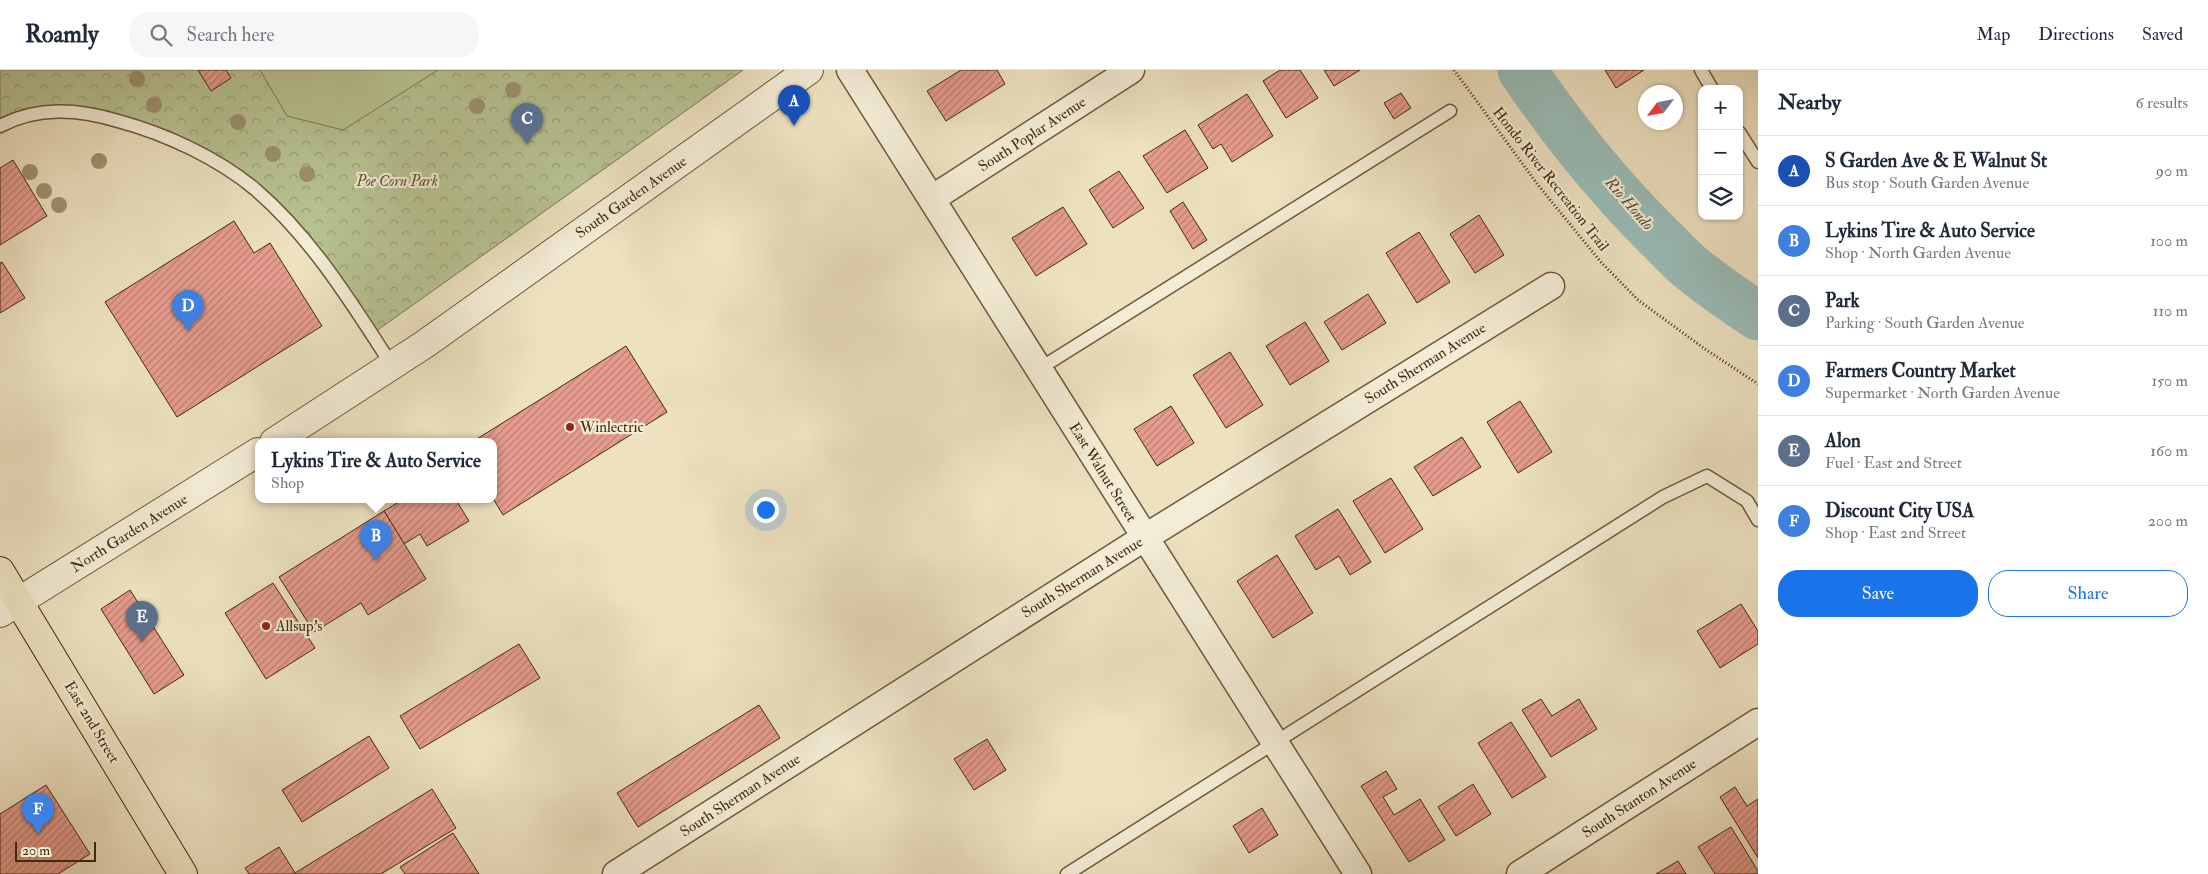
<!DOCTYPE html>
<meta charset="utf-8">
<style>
body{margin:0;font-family:"IM FELL Double Pica",serif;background:#f6f6f7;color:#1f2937}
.controls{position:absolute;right:15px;top:15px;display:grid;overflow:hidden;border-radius:10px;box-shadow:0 1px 4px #0004}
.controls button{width:45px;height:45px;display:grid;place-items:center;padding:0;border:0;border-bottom:1px solid #e0e1e3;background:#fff;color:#1f2937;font:25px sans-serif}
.compass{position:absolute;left:1638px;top:15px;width:45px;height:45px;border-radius:50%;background:#fff;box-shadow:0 1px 4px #0004;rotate:238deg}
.scale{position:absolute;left:15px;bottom:12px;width:81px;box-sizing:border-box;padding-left:5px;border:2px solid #422a0a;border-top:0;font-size:14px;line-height:18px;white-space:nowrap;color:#422a0a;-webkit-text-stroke:4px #f3ecd6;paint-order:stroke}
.you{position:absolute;left:765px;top:439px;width:18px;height:18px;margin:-12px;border:4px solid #fff;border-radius:50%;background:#1a73e8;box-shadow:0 0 0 8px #1a73e833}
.badge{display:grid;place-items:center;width:32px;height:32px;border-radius:50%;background:#1a73e8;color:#fff;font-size:16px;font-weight:700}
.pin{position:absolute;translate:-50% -41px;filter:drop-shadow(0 1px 2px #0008)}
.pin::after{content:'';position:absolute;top:26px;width:18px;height:15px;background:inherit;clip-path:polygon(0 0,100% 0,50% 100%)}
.popup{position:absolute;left:255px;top:368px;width:242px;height:65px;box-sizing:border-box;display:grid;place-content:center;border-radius:10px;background:#fff;filter:drop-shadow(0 1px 4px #0005);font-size:16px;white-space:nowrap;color:#747a83}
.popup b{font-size:19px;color:#1f2937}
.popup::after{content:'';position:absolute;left:50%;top:100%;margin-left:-10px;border:10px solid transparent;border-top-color:#fff}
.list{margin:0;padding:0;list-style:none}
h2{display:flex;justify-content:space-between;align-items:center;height:65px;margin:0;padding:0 20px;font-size:21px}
h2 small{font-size:16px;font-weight:400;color:#747a83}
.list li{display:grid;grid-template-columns:32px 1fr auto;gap:15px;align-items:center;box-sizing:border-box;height:70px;padding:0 20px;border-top:1px solid #e0e1e3}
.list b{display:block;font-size:19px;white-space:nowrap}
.list p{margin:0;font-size:16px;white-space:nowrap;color:#747a83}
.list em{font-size:16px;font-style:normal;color:#747a83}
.actions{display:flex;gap:10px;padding:15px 20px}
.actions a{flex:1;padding:11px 0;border:1px solid #1a73e8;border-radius:20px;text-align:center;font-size:18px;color:#1a73e8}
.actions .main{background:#1a73e8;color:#fff}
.icon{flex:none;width:28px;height:28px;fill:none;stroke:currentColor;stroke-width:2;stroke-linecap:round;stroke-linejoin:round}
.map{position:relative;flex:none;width:1758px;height:804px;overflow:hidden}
header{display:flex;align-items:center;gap:30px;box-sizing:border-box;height:70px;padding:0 25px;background:#fff;border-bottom:1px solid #e0e1e3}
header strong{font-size:24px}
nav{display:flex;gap:28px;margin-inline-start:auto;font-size:18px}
.search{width:350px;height:45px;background:#f6f6f7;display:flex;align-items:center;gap:12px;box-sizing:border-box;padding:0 18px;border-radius:20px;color:#747a83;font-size:19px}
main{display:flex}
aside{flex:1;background:#fff}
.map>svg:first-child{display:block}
.park{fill:url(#park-crowns);stroke:#7d764e}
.pitch{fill:#b8c393;stroke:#7d764e}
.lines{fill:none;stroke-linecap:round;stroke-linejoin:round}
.river{stroke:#9abcb7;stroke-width:49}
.building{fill:url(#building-hatch);stroke:#422a0a}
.service-casing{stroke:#6d5838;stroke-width:15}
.minor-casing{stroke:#6d5838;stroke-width:29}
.tertiary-casing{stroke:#6d5838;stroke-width:30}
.primary-casing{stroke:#422a0a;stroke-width:30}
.path{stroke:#422a0a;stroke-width:3;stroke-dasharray:1 2.5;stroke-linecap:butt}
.service{stroke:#f3ecd6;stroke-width:12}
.minor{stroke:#f3ecd6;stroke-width:26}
.tertiary{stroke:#f3ecd6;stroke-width:28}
.primary{stroke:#ede1c0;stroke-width:28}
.tree{fill:#9f916f}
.poi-dot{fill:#8f2418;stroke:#f3ecd6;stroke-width:2}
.labels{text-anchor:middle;stroke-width:4.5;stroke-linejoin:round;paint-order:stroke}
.street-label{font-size:15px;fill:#422a0a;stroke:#f3ecd6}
.park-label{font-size:15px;font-style:italic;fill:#60502c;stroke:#f3ecd6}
.poi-label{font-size:15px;fill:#422a0a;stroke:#f3ecd6;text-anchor:start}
.water-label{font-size:16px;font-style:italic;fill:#584e35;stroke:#f3ecd6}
</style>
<header>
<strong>Roamly</strong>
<div class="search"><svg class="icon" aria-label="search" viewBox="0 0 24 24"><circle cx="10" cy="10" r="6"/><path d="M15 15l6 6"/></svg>Search here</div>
<nav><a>Map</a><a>Directions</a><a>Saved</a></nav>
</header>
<main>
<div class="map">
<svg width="1758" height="804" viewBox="0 0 1758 804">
<defs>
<pattern id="park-crowns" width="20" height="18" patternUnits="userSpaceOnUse" patternTransform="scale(1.25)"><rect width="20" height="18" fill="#b8c393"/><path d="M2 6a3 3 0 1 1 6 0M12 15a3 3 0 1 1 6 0" fill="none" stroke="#979f76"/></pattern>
<pattern id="building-hatch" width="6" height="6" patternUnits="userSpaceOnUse" patternTransform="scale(1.25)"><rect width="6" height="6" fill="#e69c8e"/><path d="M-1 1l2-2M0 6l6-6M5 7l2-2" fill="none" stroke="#bc7f72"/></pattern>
</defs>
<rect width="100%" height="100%" fill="#ede1c0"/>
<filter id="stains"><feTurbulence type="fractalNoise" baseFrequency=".004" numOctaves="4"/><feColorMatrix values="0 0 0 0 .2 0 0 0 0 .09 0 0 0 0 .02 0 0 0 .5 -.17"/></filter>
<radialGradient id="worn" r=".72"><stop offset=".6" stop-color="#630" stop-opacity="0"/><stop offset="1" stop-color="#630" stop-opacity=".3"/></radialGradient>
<!-- park -->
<path class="park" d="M 0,0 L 743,0 L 372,264 L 269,132 L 186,77 L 77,41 L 0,57 Z"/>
<!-- pitch -->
<path class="pitch" d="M 260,0 L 438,0 L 343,60 L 287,46 Z"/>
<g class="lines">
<!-- river -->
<path class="river" d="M 1522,0 C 1562,59 1607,115 1657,165 C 1668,175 1678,187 1690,197 C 1712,215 1735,231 1758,246"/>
</g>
<!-- building -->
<g class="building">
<path d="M 198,0 L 226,0 L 231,8 L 211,21 Z"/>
<path d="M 961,0 L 997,0 L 1005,14 L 946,51 L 927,21 Z"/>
<path d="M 1280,0 L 1300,0 L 1318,28 L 1286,48 L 1263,11 Z"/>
<path d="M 1324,0 L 1360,0 L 1334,16 Z"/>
<path d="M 1605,0 L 1644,0 L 1616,18 Z"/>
<path d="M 1401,23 L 1411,38 L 1394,49 L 1384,33 Z"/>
<path d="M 1247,24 L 1273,66 L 1232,92 L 1221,74 L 1213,79 L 1198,55 Z"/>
<path d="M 1185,60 L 1208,98 L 1167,123 L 1143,86 Z"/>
<path d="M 13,90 L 47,146 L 0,175 L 0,98 Z"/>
<path d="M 1119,101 L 1144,138 L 1113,158 L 1089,120 Z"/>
<path d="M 1183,132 L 1207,170 L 1193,179 L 1170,141 Z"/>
<path d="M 1063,137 L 1087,174 L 1036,206 L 1012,168 Z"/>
<path d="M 1479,145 L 1504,185 L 1475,203 L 1450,164 Z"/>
<path d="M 234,151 L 254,183 L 270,173 L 322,256 L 177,347 L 105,232 Z"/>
<path d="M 1419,162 L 1450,212 L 1417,233 L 1386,183 Z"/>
<path d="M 2,192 L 25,228 L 0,243 L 0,193 Z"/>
<path d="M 1368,224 L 1386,253 L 1342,280 L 1324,252 Z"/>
<path d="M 1305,252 L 1329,291 L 1290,315 L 1266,276 Z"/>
<path d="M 626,276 L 667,342 L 503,445 L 494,430 L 494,372 L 472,372 Z"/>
<path d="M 1230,282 L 1263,335 L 1226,358 L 1193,305 Z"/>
<path d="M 1520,331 L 1552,382 L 1518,403 L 1487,352 Z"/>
<path d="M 1171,336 L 1194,373 L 1157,396 L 1134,359 Z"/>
<path d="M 1462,367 L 1481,397 L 1433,426 L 1414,397 Z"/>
<path d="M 1391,408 L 1423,459 L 1385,483 L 1353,431 Z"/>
<path d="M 402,430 L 456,430 L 469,451 L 427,476 L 420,464 L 404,474 L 384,441 Z"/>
<path d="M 1338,439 L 1371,492 L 1350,505 L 1339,486 L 1316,500 L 1295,466 Z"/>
<path d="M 384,441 L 426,509 L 368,545 L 361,533 L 314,562 L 279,507 Z"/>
<path d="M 1277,485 L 1313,543 L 1273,568 L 1237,511 Z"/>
<path d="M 273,513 L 315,578 L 266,609 L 225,543 Z"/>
<path d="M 130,520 L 184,605 L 154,624 L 101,539 Z"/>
<path d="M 1741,534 L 1758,561 L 1758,574 L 1720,598 L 1697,561 Z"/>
<path d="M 519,574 L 540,608 L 420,679 L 400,646 Z"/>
<path d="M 1541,629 L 1552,646 L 1579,629 L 1597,659 L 1551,687 L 1522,640 Z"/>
<path d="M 759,635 L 780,668 L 638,757 L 617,723 Z"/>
<path d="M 1511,652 L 1546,707 L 1512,728 L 1478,673 Z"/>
<path d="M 369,666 L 389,698 L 302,752 L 282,720 Z"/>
<path d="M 987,669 L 1006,700 L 974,720 L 954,689 Z"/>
<path d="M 1386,701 L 1397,719 L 1383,727 L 1394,745 L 1420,729 L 1445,770 L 1409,792 L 1361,716 Z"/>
<path d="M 1473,714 L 1491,744 L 1456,766 L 1438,737 Z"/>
<path d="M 46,715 L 90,784 L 58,804 L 0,804 L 0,744 Z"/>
<path d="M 1735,717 L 1747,736 L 1758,729 L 1758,788 L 1720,727 Z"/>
<path d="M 432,719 L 456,758 L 381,804 L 249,804 L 245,798 L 279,777 L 295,803 Z"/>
<path d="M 1262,738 L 1278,765 L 1249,783 L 1233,756 Z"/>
<path d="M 1731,757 L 1758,801 L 1758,804 L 1715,804 L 1698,777 Z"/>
<path d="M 453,763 L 479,804 L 405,804 L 400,797 Z"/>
<path d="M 1678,791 L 1686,804 L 1656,804 Z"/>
</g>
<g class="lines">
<!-- service casing -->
<g class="service-casing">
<g id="service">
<path d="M 1701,0 L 1712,19"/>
<path d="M 0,56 C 38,36 78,39 118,51 C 166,64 218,88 256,120 C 312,168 353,235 393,297"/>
<path d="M 1739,62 L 1758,92"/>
<path d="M 1039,299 L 1450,41"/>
<path d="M 1067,804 L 1663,427 L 1707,406 L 1747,431 L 1758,450"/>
</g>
</g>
<!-- minor casing -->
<g class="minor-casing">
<g id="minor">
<path d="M 850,0 L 1358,804"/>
<path d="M 933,128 L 1131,0"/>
<path d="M 616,804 L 1144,468 L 1551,216"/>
<path d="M 1520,804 L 1758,652"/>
</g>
</g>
<!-- tertiary casing -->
<g class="tertiary-casing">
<g id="tertiary">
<path d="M 274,372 L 425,274 L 809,0"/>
<path d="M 0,543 L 258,382"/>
</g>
</g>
<!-- primary casing -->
<g class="primary-casing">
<path id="primary" d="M 0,501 L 183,804"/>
</g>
<!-- path -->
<path class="path" d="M 1454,0 L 1538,115 L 1600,191 L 1638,230 L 1705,279 L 1758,314"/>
<!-- service -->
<use href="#service" class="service"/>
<!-- minor -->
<use href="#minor" class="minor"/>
<!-- tertiary -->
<use href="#tertiary" class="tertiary"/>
<!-- primary -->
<use href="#primary" class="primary"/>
</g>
<!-- trees -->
<g class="tree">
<circle cx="137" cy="9" r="8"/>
<circle cx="513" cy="20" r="8"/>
<circle cx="154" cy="35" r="8"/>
<circle cx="477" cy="36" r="8"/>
<circle cx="238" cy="52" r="8"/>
<circle cx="273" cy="84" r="8"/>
<circle cx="99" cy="91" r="8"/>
<circle cx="30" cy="102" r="8"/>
<circle cx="307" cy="104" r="8"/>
<circle cx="44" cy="121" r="8"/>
<circle cx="59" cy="135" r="8"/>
</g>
<!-- markers -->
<g class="poi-dot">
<circle cx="570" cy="357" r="5"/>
<circle cx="266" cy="556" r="5"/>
</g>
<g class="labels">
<!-- street labels -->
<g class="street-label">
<text transform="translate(1032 64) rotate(-33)" y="5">South Poplar Avenue</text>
<text transform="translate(1551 109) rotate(52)" y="5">Hondo River Recreation Trail</text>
<text transform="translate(631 127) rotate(-35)" y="5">South Garden Avenue</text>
<text transform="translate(1425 293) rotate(-32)" y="5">South Sherman Avenue</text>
<text transform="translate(1103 402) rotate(58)" y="5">East Walnut Street</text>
<text transform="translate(129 463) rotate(-32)" y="5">North Garden Avenue</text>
<text transform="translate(1082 507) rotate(-32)" y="5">South Sherman Avenue</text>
<text transform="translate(92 652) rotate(59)" y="5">East 2nd Street</text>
<text transform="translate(740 725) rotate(-33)" y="5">South Sherman Avenue</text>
<text transform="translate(1639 728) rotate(-33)" y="5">South Stanton Avenue</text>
</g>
<!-- park labels -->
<g class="park-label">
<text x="397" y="116">Poe Corn Park</text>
</g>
<!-- poi labels -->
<g class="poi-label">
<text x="580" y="362">Winlectric</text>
<text x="276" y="561">Allsup’s</text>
</g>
<!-- water labels -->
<g class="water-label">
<text transform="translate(1630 133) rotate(49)" y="6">Rio Hondo</text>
</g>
</g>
<rect width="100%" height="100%" filter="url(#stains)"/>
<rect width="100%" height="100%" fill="url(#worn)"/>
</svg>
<div class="controls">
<button>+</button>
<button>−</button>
<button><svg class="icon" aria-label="layers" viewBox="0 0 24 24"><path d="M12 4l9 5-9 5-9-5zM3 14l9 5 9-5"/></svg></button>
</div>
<svg class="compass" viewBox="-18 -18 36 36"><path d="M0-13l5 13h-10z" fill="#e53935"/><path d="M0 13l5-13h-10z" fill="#747a83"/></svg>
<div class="scale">20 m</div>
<div class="you"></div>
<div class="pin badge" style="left:794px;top:56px;background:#1a4fb4">A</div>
<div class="pin badge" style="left:376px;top:491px;background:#3f7fe0">B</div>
<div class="popup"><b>Lykins Tire &amp; Auto Service</b>Shop</div>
<div class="pin badge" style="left:527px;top:74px;background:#5c6f8a">C</div>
<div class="pin badge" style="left:188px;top:261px;background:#3f7fe0">D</div>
<div class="pin badge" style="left:142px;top:572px;background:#5c6f8a">E</div>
<div class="pin badge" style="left:38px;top:764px;background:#3f7fe0">F</div>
</div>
<aside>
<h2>Nearby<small>6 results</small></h2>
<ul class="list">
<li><span class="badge" style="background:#1a4fb4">A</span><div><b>S Garden Ave &amp; E Walnut St</b><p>Bus stop · South Garden Avenue</p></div><em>90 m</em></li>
<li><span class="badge" style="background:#3f7fe0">B</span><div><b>Lykins Tire &amp; Auto Service</b><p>Shop · North Garden Avenue</p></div><em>100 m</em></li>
<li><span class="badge" style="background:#5c6f8a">C</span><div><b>Park</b><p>Parking · South Garden Avenue</p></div><em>110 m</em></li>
<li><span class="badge" style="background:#3f7fe0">D</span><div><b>Farmers Country Market</b><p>Supermarket · North Garden Avenue</p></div><em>150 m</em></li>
<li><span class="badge" style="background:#5c6f8a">E</span><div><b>Alon</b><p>Fuel · East 2nd Street</p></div><em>160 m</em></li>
<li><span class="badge" style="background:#3f7fe0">F</span><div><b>Discount City USA</b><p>Shop · East 2nd Street</p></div><em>200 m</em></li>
</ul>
<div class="actions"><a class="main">Save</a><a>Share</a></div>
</aside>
</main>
